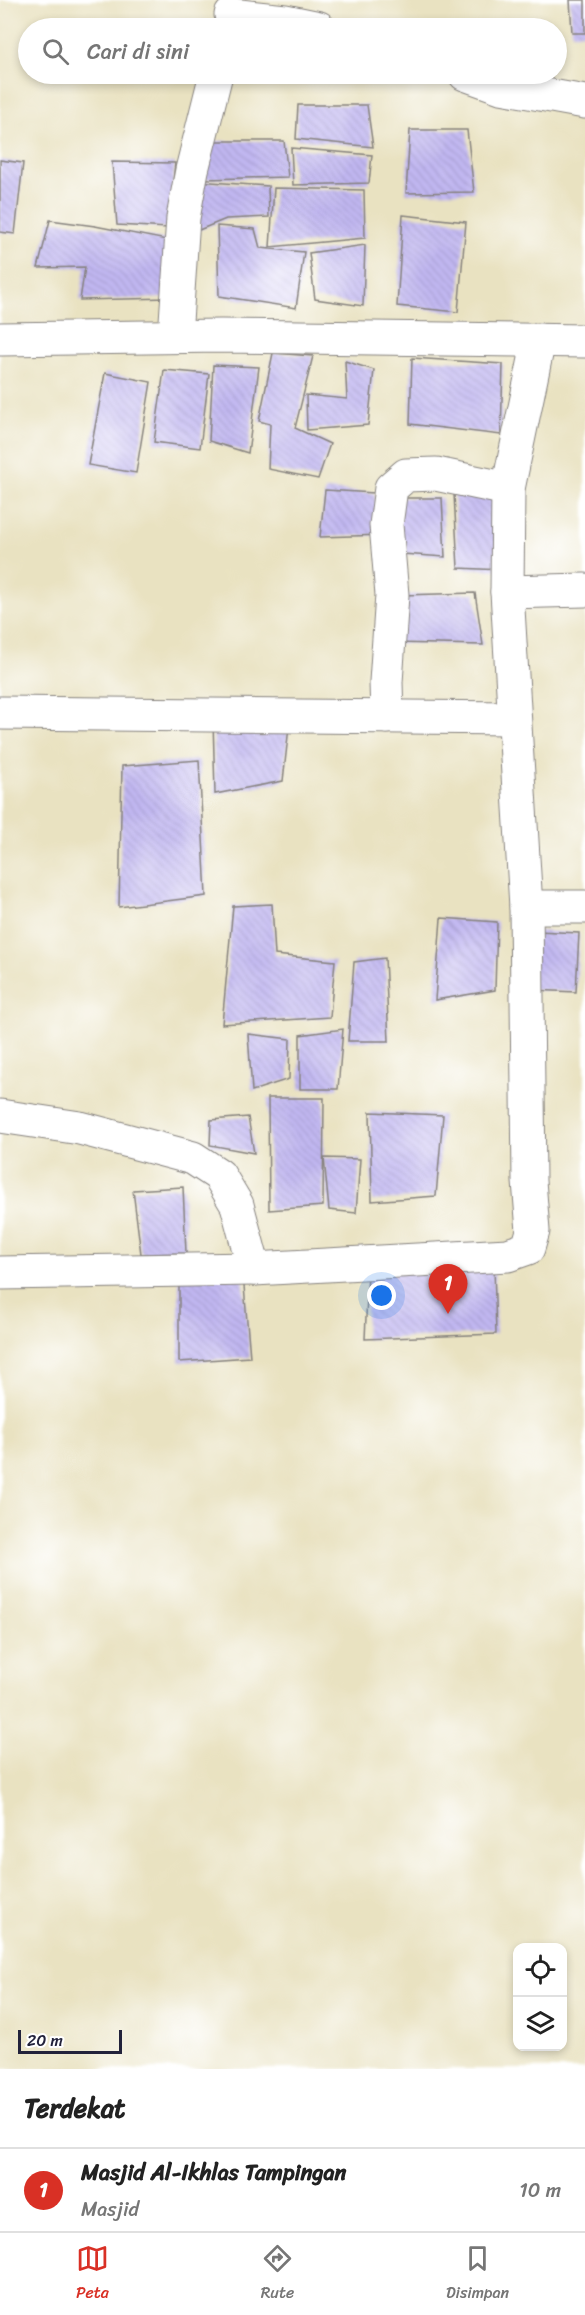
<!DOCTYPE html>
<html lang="id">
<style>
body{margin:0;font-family:Sriracha,sans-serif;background:#f2f2f2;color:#222}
.controls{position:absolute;right:18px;bottom:18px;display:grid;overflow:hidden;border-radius:12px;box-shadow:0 3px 9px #0003}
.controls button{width:54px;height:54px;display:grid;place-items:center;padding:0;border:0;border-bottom:2px solid #e0e0e0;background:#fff;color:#222;font:30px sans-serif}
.scale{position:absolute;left:18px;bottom:15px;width:104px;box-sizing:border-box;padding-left:6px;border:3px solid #22223b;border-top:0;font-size:16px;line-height:21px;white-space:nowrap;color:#22223b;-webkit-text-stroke:4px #fff;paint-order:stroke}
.you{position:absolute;left:382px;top:1296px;width:21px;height:21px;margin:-15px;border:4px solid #fff;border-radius:50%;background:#1a73e8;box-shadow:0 0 0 9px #1a73e833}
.badge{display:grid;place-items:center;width:39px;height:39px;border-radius:50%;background:#d93025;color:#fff;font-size:20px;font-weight:700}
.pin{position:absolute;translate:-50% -50px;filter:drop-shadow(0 2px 3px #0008)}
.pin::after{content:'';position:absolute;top:32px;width:21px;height:18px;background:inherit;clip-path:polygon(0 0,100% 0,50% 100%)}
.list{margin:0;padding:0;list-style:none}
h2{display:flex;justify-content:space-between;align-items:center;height:78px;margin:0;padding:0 24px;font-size:26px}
h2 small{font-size:20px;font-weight:400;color:#767676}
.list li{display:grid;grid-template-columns:39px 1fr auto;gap:18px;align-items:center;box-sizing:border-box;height:84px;padding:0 24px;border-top:2px solid #e0e0e0}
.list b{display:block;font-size:22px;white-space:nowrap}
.list p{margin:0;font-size:20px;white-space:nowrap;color:#767676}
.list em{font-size:20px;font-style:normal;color:#767676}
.icon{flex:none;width:33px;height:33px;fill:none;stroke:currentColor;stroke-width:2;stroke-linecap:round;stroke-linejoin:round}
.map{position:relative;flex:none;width:585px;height:2069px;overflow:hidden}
.search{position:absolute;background:#fff;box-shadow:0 3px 9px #0003;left:18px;right:18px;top:18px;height:66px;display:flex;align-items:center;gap:15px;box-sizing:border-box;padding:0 21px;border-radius:33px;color:#767676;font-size:22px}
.sheet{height:162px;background:#fff}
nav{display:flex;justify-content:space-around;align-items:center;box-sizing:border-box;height:84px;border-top:2px solid #e0e0e0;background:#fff;font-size:16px;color:#767676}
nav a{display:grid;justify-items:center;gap:3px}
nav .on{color:#d93025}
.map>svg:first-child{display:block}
.building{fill:url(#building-back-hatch)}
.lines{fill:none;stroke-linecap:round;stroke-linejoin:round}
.street-casing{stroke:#86827e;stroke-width:35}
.street{stroke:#fff;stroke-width:33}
</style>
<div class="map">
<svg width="585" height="2069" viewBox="0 0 585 2069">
<defs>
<pattern id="building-back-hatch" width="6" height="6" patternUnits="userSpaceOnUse" patternTransform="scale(1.5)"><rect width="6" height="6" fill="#c1b7f1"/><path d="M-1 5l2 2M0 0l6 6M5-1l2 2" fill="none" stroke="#a69dd0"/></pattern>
</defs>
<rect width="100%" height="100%" fill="#fff"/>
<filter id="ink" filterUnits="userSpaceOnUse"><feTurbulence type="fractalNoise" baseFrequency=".0167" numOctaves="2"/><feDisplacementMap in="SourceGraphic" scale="12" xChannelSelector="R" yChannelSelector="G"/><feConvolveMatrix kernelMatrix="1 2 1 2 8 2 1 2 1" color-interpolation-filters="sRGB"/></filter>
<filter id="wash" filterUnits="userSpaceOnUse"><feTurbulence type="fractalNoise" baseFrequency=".008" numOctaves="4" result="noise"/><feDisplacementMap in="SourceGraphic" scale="24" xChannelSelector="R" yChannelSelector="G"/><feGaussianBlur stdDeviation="1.35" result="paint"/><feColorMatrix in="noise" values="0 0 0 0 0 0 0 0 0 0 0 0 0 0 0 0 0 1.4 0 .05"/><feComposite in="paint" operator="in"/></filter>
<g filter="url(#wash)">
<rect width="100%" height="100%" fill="#e9e2c1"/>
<g id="blocks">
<!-- building -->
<g class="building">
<path d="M 570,0 L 585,0 L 585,33 L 572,33 Z"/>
<path d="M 298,105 L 367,105 L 373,147 L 296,139 Z"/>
<path d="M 410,130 L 467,130 L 474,192 L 406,193 Z"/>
<path d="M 209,141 L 284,141 L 288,177 L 205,179 Z"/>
<path d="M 291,148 L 372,155 L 369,183 L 293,185 Z"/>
<path d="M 0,160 L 23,163 L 15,234 L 0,232 Z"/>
<path d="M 112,162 L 175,163 L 168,228 L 117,225 Z"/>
<path d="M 197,181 L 268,186 L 269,217 L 226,219 L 194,232 Z"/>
<path d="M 274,188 L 364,190 L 365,238 L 270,247 Z"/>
<path d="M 403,215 L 466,222 L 458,312 L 397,306 Z"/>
<path d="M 50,220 L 95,226 L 167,240 L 170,298 L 80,300 L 85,267 L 38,268 Z"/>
<path d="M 217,226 L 255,229 L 260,248 L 304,252 L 296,308 L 219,296 Z"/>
<path d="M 365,245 L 363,306 L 315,299 L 309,253 Z"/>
<path d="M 273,353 L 313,356 L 295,428 L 330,444 L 318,479 L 268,469 L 270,424 L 259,421 Z"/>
<path d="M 412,358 L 503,364 L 501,435 L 410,424 Z"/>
<path d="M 345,361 L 374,370 L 368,425 L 307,430 L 306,395 L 347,399 Z"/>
<path d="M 213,365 L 259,367 L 248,453 L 209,441 Z"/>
<path d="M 164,370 L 209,374 L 200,448 L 154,442 Z"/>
<path d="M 105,373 L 151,382 L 136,473 L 88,465 Z"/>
<path d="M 325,490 L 374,493 L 383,535 L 320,537 Z"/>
<path d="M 454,494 L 499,498 L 502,570 L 458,568 Z"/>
<path d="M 392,498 L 442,498 L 445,557 L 388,553 Z"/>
<path d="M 475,593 L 483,645 L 394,643 L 401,595 Z"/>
<path d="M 290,718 L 283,781 L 215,794 L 213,720 Z"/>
<path d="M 199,760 L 206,896 L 119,907 L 122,766 Z"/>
<path d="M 272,904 L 275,955 L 335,961 L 330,1017 L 222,1024 L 233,906 Z"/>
<path d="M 441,918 L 497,922 L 495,990 L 435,1000 Z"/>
<path d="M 537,931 L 579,933 L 576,992 L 532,990 Z"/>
<path d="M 385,958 L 389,1041 L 348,1041 L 354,962 Z"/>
<path d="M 343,1029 L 338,1089 L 300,1089 L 300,1035 Z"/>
<path d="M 248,1034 L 290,1039 L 289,1079 L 252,1091 Z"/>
<path d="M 268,1098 L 324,1098 L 323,1206 L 269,1210 Z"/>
<path d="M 370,1112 L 443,1115 L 436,1196 L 372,1201 Z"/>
<path d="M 248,1117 L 254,1153 L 210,1145 L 211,1120 Z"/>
<path d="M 324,1158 L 360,1159 L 356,1213 L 329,1210 Z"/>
<path d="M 183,1187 L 186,1253 L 141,1254 L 133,1190 Z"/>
<path d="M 494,1266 L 496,1334 L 365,1339 L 368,1273 Z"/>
<path d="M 243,1274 L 250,1357 L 179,1362 L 179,1276 Z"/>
</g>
</g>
</g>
<g filter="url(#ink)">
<use href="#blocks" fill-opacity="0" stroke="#86827e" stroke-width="1.5"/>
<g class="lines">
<!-- street casing -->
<g class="street-casing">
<g id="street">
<path d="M 231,15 L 285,21 L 319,28"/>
<path d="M 465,74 L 501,87 L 585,102"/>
<path d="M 175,336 L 183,218 L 192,170 L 216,74"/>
<path d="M 0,339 L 221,336 L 585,341"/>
<path d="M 507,592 L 585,590"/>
<path d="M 0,713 L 513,718"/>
<path d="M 387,717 L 386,682 L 392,595 L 386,525 L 391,488 L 406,475 L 436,474 L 508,489"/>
<path d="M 526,907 L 585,907"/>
<path d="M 0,1116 L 80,1128 L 193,1158 L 219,1175 L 237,1205 L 254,1269"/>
<path d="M 0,1273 L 254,1269 L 508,1255 L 528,1248 L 533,1231 L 529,1181 L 526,907 L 507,592 L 508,489 L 539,340"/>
</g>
</g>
<!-- street -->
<use href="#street" class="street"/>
</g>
</g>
</svg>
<div class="controls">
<button><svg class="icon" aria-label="locate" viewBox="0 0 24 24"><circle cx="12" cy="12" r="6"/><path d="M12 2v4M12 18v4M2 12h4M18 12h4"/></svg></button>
<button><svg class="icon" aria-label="layers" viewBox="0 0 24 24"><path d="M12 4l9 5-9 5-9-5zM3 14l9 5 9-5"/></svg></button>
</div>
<div class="scale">20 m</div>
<div class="you"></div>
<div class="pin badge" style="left:448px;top:1314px">1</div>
<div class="search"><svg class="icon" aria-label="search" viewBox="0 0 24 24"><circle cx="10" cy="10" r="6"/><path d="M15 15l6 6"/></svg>Cari di sini</div>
</div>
<section class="sheet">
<h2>Terdekat<small></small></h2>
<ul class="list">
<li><span class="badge">1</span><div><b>Masjid Al-Ikhlas Tampingan</b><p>Masjid</p></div><em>10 m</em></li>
</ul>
</section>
<nav>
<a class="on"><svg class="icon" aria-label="map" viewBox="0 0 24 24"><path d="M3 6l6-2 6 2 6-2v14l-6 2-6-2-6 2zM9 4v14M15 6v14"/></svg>Peta</a>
<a><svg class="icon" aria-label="directions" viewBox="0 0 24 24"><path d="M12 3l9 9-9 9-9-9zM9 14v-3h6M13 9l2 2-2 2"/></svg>Rute</a>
<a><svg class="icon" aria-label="saved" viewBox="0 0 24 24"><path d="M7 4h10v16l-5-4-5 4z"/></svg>Disimpan</a>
</nav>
